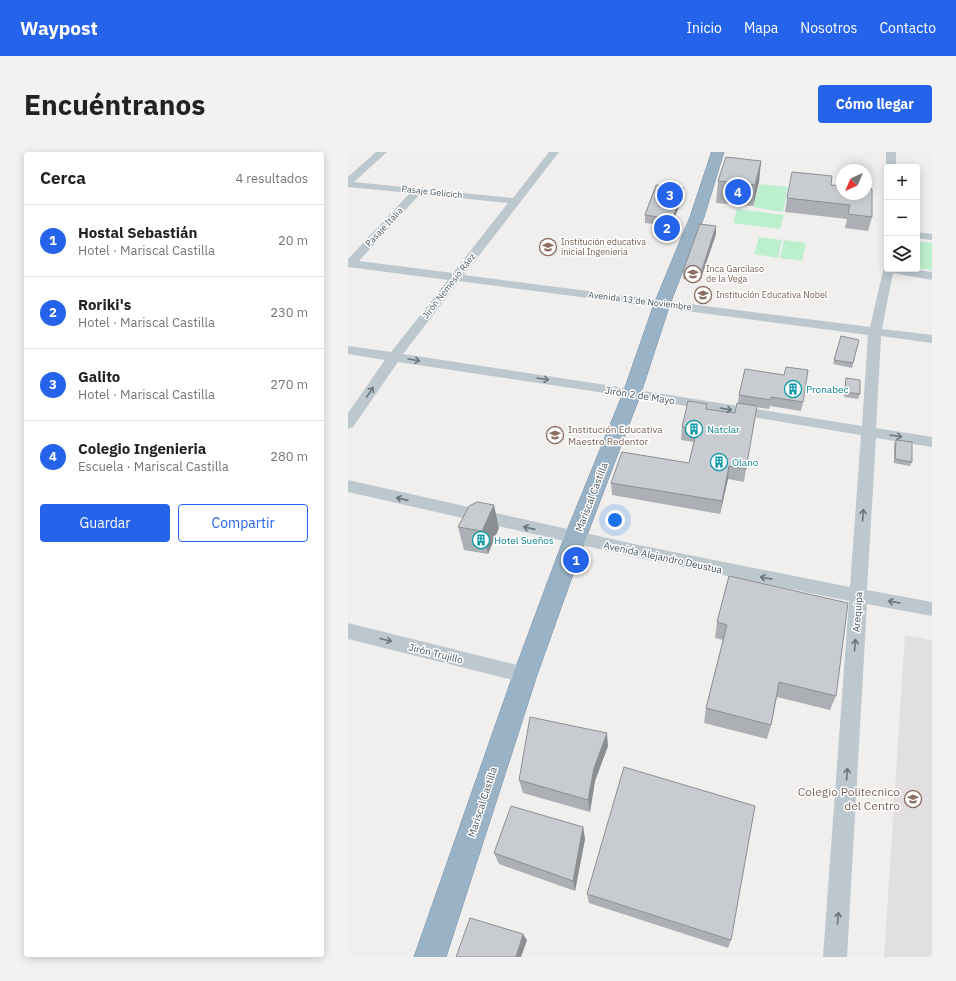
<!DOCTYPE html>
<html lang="es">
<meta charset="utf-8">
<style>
body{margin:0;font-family:"IBM Plex Sans",sans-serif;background:#f2f2f2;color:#222}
.controls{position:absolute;right:12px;top:12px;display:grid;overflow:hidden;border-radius:4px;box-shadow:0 2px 10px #0003}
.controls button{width:36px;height:36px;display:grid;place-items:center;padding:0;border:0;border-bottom:1px solid #e0e0e0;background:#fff;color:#222;font:20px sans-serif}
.compass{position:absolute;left:488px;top:12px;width:36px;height:36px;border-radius:50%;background:#fff;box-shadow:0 2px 10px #0003;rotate:224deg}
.you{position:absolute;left:267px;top:368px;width:14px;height:14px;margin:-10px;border:3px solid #fff;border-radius:50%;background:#1a73e8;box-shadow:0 0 0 6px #1a73e833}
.badge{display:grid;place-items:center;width:26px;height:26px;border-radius:50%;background:#2563eb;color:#fff;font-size:13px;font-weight:700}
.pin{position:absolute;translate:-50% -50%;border:2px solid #fff;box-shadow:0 1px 4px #0006}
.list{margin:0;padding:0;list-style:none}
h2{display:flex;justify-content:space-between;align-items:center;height:52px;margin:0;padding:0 16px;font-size:17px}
h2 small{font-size:13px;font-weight:400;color:#767676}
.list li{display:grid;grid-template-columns:26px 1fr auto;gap:12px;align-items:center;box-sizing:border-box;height:72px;padding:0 16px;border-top:1px solid #e0e0e0}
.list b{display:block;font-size:15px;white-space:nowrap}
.list p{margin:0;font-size:13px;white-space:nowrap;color:#767676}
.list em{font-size:13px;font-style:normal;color:#767676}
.actions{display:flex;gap:8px;padding:12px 16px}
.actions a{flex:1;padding:9px 0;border:1px solid #2563eb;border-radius:4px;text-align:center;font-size:14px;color:#2563eb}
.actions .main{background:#2563eb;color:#fff}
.icon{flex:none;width:22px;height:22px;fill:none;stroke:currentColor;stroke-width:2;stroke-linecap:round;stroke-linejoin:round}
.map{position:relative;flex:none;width:584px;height:805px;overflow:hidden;border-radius:4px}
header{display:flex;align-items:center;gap:24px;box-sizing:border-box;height:56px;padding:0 20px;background:#2563eb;color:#fff}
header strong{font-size:19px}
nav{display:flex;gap:22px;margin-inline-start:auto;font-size:14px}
.intro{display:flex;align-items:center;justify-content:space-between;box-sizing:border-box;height:96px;padding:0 24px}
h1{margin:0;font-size:28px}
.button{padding:10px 18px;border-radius:4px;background:#2563eb;color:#fff;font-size:14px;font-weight:700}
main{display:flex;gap:24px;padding:0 24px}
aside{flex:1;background:#fff;border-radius:4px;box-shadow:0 2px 10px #0003}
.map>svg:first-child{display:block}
.education{fill:#e2dfe1}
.green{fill:#bcefcd}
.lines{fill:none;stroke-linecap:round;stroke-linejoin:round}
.trunk-casing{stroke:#718faa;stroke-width:1}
.minor{fill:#bcc7ce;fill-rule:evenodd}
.trunk{fill:#9ab2c6;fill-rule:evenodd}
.wall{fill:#acafb4}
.shaded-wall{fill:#8c8f92}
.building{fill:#c8ccd1;stroke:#8c8f92}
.oneway{stroke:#69767e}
.labels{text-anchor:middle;stroke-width:3;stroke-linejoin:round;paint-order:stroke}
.far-street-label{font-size:9px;fill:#46535c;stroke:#fff}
.far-education-label{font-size:9px;fill:#785e54;stroke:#fff;text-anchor:start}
.culture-label{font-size:10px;fill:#0d838f;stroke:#fff;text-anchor:start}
.street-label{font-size:10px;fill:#46535c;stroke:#fff}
.education-label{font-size:10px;fill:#785e54;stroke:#fff;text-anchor:start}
.near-education-label{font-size:12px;fill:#785e54;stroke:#fff;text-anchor:end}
</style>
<header>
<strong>Waypost</strong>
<nav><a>Inicio</a><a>Mapa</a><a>Nosotros</a><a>Contacto</a></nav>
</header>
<div class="intro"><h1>Encuéntranos</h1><a class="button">Cómo llegar</a></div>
<main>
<aside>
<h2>Cerca<small>4 resultados</small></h2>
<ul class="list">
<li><span class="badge">1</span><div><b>Hostal Sebastián</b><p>Hotel · Mariscal Castilla</p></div><em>20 m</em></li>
<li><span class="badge">2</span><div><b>Roriki's</b><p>Hotel · Mariscal Castilla</p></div><em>230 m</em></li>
<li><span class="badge">3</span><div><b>Galito</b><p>Hotel · Mariscal Castilla</p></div><em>270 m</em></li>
<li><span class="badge">4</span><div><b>Colegio Ingenieria</b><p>Escuela · Mariscal Castilla</p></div><em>280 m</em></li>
</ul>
<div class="actions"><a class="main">Guardar</a><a>Compartir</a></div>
</aside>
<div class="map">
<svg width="584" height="805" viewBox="0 0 584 805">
<rect width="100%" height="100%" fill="#f1eeee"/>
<!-- education -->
<path class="education" d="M 557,483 L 584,488 L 584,805 L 536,805 Z"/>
<!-- green -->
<g class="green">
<path d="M 412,32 L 440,35 L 435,60 L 405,55 Z"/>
<path d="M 389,57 L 436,63 L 432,77 L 385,71 Z"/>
<path d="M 411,85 L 434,88 L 430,106 L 406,102 Z"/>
<path d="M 436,88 L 458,91 L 454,109 L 432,106 Z"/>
<path d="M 569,89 L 584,91 L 584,118 L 569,116 Z"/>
</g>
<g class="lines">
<!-- trunk casing -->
<g class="trunk-casing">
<path id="trunk" d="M 364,0 L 376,0 L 356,65 L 322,152 L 293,241 L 238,386 L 189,523 L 98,805 L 66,805 L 165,523 L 216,386 L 275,241 L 306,152 L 342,65 Z"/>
</g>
<!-- minor -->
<g class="minor">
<path d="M 28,0 L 39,0 L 6,30 L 165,46 L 201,0 L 211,0 L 116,123 L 522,175 L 536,115 L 539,114 L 539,117 L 564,117 L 584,120 L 584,128 L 545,121 L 534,177 L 584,183 L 584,191 L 533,184 L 528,276 L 584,285 L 584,295 L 528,286 L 519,438 L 584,450 L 584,464 L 519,452 L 499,805 L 475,805 L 501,449 L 291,406 L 0,340 L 0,328 L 291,393 L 502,435 L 513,283 L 284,245 L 50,210 L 5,275 L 0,277 L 0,261 L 37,208 L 0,202 L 0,194 L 43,200 L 100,128 L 0,115 L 0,107 L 62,41 L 0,35 L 0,25 ZM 72,42 L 160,51 L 105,121 L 11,109 ZM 111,129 L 520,183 L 514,274 L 284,237 L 55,202 Z"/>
<path d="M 538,0 L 548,0 L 548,15 L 539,15 L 539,16 L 538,15 Z"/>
<path d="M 569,80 L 584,82 L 584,88 L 569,86 Z"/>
<path d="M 0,471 L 177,515 L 184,517 L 187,523 L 184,529 L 177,531 L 0,487 Z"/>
</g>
<!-- trunk -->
<use href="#trunk" class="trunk"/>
</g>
<!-- wall -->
<g class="wall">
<path d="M 413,9 L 411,30 L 405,54 L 368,51 L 370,29 Z"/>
<path d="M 483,33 L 524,65 L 520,79 L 497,76 L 499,67 L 437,60 L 439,46 Z"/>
<path d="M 336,43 L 323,74 L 297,71 L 297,63 Z"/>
<path d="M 368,82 L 352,129 L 335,127 L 335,119 Z"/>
<path d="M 493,184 L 511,188 L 504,216 L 485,212 Z"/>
<path d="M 397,217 L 455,250 L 453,259 L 422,254 L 421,257 L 408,255 L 396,330 L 380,327 L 372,362 L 264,343 L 263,331 L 341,311 L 346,290 L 333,288 L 334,275 L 359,257 L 387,261 L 390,251 L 391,243 Z"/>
<path d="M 498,226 L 512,242 L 510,247 L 496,245 L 497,231 Z"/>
<path d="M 548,288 L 564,310 L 562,314 L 546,311 L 546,292 Z"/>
<path d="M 110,375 L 151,376 L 140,402 L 116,398 Z"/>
<path d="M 381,424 L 488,544 L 482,558 L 429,545 L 423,573 L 419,587 L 356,571 L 358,556 L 375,488 L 367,486 L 369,470 Z"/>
<path d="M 260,594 L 247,629 L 242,660 L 175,641 L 171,628 Z"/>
<path d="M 235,675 L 237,687 L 227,739 L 151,712 L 146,701 Z"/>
<path d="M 239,742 L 383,788 L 380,796 L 241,751 Z"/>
</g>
<!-- shaded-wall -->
<g class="shaded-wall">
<path d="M 413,9 L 411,30 L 405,54 L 407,33 Z"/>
<path d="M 336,36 L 336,43 L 323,74 L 324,67 Z"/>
<path d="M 368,74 L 368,82 L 352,129 L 353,121 Z"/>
<path d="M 381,314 L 380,327 L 372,362 L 374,349 Z"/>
<path d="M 146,353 L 151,376 L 140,402 L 134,379 Z"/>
<path d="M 259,581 L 260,594 L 247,629 L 242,660 L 240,648 L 246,616 Z"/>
<path d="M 235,675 L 237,687 L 227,739 L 225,729 Z"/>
<path d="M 175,782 L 179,788 L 173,805 L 168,805 Z"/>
</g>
<!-- building -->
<g class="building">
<path d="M 378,5 L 413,9 L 407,33 L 370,29 Z"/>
<path d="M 444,20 L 484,24 L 483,33 L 494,34 L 494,42 L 518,42 L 518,36 L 524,37 L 524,65 L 500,62 L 502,53 L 439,46 Z"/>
<path d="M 308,33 L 336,36 L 324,67 L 297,63 Z"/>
<path d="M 352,72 L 368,74 L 353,121 L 335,119 Z"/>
<path d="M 493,184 L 511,188 L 505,211 L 486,208 Z"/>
<path d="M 438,215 L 460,218 L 455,250 L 423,245 L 423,248 L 391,243 L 397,217 L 436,223 Z"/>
<path d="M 498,226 L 512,228 L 512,242 L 497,240 Z"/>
<path d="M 340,249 L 359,252 L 358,257 L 387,261 L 389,251 L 409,254 L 398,317 L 381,314 L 374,349 L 263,331 L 274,300 L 341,311 L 349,277 L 334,275 Z"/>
<path d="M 548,288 L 564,290 L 564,310 L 547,307 Z"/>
<path d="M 129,350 L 146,353 L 134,379 L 110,375 L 121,354 Z"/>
<path d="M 381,424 L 500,451 L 488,544 L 431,530 L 423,573 L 358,556 L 379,473 L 369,470 Z"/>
<path d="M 182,565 L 259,581 L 246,616 L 240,648 L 171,628 Z"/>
<path d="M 276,615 L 407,654 L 383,788 L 239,742 Z"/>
<path d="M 163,654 L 235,675 L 225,729 L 146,701 Z"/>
<path d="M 122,766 L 175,782 L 168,805 L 108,805 Z"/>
</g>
<!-- one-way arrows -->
<defs><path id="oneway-shaft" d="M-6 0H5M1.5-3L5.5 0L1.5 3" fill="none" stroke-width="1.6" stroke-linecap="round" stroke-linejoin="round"/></defs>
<g class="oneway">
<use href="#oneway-shaft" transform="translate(66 208) rotate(9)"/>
<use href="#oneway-shaft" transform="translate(195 227) rotate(9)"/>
<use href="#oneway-shaft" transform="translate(22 240) rotate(-56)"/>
<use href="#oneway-shaft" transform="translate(378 257) rotate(10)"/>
<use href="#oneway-shaft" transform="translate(548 284) rotate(9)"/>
<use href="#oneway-shaft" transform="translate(54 347) rotate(-167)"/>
<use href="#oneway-shaft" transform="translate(515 363) rotate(-86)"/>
<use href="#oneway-shaft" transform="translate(181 376) rotate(-167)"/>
<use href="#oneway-shaft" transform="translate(418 426) rotate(-169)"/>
<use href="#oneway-shaft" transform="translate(546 450) rotate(-170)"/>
<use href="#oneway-shaft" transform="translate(38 488) rotate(14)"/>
<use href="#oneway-shaft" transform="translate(507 493) rotate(-86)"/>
<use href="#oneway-shaft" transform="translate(499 622) rotate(-86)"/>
<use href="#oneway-shaft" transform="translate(490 766) rotate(-86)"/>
</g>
<!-- icons -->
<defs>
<g id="school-ring" transform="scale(0.9)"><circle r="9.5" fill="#fff" stroke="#8d6e63" stroke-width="1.5"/><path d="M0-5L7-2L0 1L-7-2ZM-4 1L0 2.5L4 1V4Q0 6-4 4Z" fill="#8d6e63"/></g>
<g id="university-ring" transform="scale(0.9)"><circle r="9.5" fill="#fff" stroke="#8d6e63" stroke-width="1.5"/><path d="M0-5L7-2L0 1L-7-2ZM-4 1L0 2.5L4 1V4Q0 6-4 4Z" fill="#8d6e63"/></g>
<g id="building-ring" transform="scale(0.9)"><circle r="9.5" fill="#fff" stroke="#0f9aa8" stroke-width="1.5"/><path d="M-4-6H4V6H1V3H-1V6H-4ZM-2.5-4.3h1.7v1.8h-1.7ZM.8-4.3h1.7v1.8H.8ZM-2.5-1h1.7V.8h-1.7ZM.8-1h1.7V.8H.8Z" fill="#0f9aa8"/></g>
</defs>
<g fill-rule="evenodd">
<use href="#school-ring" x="200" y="95"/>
<use href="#university-ring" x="345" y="122"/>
<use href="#school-ring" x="355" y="143"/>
<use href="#building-ring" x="445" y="237"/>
<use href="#building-ring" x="346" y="277"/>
<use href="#school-ring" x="207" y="283"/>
<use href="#building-ring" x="371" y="310"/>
<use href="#building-ring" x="133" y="388"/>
<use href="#university-ring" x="565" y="647"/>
</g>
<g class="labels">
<!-- far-street labels -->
<g class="far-street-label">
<text transform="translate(84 40) rotate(6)" y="3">Pasaje Gelicich</text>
<text transform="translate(36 75) rotate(-47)" y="3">Pasaje Italia</text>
<text transform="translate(101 134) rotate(-52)" y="3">Jirón Nemesio Ráez</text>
<text transform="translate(292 149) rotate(7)" y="3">Avenida 13 de Noviembre</text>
</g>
<!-- far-education labels -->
<g class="far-education-label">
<text x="213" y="93">Institución educativa<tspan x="213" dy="10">inicial Ingenieria</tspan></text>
<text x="358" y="120">Inca Garcilaso<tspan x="358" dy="10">de la Vega</tspan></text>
<text x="368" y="146">Institución Educativa Nobel</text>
</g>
<!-- culture labels -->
<g class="culture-label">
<text x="458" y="241">Pronabec</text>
<text x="359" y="281">Natclar</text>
<text x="384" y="314">Olano</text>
<text x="146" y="392">Hotel Sueños</text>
</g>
<!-- street labels -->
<g class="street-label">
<text transform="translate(292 243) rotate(9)" y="4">Jirón 2 de Mayo</text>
<text transform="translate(243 345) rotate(-69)" y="4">Mariscal Castilla</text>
<text transform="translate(315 405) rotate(12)" y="4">Avenida Alejandro Deustua</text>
<text transform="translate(509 460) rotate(-86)" y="4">Arequipa</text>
<text transform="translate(88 501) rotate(14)" y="4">Jirón Trujillo</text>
<text transform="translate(134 650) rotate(-72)" y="4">Mariscal Castilla</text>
</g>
<!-- education labels -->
<g class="education-label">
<text x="220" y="281">Institución Educativa<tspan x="220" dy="12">Maestro Redentor</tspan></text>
</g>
<!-- near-education labels -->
<g class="near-education-label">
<text x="552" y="644">Colegio Politecnico<tspan x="552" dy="14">del Centro</tspan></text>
</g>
</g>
</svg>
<div class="controls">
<button>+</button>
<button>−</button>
<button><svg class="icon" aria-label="layers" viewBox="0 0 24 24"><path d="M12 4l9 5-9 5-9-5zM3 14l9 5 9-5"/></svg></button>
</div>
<svg class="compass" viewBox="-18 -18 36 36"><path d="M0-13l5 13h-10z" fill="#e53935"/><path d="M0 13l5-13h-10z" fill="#767676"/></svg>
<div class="you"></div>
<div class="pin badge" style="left:228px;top:408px">1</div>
<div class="pin badge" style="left:319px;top:76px">2</div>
<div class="pin badge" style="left:322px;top:43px">3</div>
<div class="pin badge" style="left:390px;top:40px">4</div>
</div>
</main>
